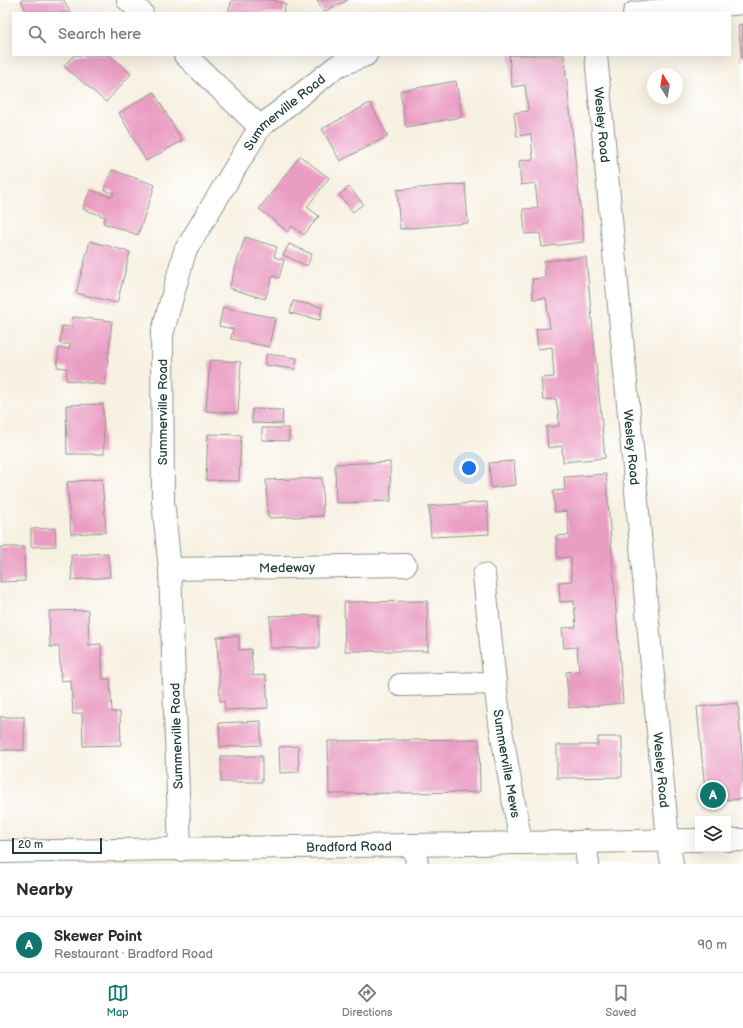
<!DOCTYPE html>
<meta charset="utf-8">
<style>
body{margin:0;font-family:"Balsamiq Sans",sans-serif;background:#f2f2f3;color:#2b2b33}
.controls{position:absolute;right:12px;bottom:12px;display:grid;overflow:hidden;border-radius:0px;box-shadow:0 4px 16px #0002}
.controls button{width:36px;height:36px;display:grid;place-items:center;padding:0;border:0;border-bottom:1px solid #e1e1e2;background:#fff;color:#2b2b33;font:20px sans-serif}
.compass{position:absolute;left:647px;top:68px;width:36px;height:36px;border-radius:50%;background:#fff;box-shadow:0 4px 16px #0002;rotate:349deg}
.scale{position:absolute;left:12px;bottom:10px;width:90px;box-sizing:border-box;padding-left:4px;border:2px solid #1f3d34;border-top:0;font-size:11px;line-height:14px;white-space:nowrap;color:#1f3d34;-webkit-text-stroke:3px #fff;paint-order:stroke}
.you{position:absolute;left:469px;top:468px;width:14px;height:14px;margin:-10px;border:3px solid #fff;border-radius:50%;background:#1a73e8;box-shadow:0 0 0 6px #1a73e833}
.badge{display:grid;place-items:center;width:26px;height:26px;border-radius:50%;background:#0f766e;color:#fff;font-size:13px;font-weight:700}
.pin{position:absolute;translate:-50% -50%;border:2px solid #fff;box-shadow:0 1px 4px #0006}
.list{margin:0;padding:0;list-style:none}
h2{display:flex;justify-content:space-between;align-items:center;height:52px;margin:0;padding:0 16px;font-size:17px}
h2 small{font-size:13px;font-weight:400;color:#7c7c81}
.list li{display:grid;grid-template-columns:26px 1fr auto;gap:12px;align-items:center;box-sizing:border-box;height:56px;padding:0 16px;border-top:1px solid #e1e1e2}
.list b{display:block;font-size:15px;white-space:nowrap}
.list p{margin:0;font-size:13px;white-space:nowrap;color:#7c7c81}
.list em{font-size:13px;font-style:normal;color:#7c7c81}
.icon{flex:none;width:22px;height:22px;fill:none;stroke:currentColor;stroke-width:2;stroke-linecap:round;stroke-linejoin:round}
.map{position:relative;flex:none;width:743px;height:864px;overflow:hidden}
.search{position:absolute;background:#fff;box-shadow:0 4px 16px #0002;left:12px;right:12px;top:12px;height:44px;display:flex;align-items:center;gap:10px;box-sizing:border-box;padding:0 14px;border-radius:0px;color:#7c7c81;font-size:15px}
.sheet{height:108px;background:#fff}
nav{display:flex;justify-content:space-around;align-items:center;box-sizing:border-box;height:56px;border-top:1px solid #e1e1e2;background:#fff;font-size:11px;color:#7c7c81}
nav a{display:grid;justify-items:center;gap:2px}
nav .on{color:#0f766e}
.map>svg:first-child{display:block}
.building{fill:#ea9dc3}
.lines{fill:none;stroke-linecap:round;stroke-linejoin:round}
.street-casing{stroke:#8b978b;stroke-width:24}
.secondary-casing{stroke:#8b978b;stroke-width:24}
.street{stroke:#fff;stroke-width:22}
.secondary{stroke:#fff;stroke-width:22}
.labels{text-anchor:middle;stroke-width:4;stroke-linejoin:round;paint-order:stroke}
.street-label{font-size:13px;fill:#1f3d34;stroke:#fff}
</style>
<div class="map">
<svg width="743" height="864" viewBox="0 0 743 864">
<rect width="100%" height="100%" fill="#fff"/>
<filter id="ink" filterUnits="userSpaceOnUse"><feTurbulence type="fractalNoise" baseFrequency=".025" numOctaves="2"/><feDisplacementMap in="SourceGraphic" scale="8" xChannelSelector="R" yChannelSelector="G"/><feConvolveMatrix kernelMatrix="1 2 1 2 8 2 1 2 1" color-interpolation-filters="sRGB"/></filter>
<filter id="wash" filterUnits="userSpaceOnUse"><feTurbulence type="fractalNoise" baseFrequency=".012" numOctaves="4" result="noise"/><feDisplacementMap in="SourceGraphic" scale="16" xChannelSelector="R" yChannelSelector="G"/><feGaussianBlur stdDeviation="0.9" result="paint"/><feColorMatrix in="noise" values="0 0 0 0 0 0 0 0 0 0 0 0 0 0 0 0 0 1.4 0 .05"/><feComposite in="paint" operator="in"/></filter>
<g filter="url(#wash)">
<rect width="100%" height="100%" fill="#f7f1e2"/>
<g id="blocks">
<!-- building -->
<g class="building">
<path d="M 21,0 L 64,0 L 70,13 L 27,13 Z"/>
<path d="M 232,0 L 273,0 L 286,4 L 283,13 L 228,13 Z"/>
<path d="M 317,0 L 348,0 L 323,12 Z"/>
<path d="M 743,24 L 743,60 L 742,60 L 738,25 Z"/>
<path d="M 74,55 L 110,55 L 131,74 L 106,102 L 64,66 Z"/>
<path d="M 509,55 L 564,55 L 584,242 L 542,247 L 540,233 L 525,234 L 523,209 L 538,208 L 535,183 L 521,185 L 519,161 L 533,159 L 531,134 L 517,136 L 514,113 L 528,111 L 525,85 L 512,87 Z"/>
<path d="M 456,81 L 462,117 L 406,127 L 400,91 Z"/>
<path d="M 154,92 L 182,141 L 146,161 L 119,113 Z"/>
<path d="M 370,103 L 388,136 L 340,161 L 322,129 Z"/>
<path d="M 300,156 L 329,178 L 307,207 L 319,216 L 304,235 L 292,226 L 288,232 L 259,209 Z"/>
<path d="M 112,170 L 155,185 L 138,235 L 103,223 L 106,217 L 83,209 L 90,190 L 112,197 L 114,193 L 104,190 Z"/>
<path d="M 465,184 L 468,223 L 400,229 L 397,190 Z"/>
<path d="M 349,187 L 363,204 L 353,212 L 339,195 Z"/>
<path d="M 245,237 L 277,247 L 274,257 L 284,260 L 279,278 L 273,276 L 265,299 L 229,288 Z"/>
<path d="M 90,241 L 130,252 L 117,303 L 76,293 Z"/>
<path d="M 289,244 L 312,254 L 307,266 L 283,255 Z"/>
<path d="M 586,257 L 605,458 L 563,462 L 562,446 L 548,448 L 546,427 L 559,426 L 558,411 L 556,399 L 543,400 L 541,378 L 554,377 L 552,347 L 538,349 L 536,329 L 550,328 L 546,298 L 533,299 L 532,279 L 545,278 L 544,261 Z"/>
<path d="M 293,301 L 322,307 L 320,320 L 290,313 Z"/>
<path d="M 223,307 L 275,318 L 269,347 L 231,339 L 233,329 L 219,326 Z"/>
<path d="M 73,317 L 112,321 L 105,385 L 66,380 L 67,368 L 57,367 L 59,348 L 69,349 L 70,344 L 60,344 L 62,326 L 72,327 Z"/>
<path d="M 266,354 L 297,358 L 295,369 L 265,365 Z"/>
<path d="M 210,360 L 241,362 L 238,413 L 206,411 Z"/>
<path d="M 103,404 L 104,454 L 67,454 L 66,405 Z"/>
<path d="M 252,409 L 283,410 L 282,424 L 252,423 Z"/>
<path d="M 262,428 L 289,428 L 289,441 L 262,440 Z"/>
<path d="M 208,434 L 241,435 L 239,481 L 206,480 Z"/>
<path d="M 514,461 L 516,485 L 491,488 L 489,463 Z"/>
<path d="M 390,462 L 391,501 L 336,503 L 335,464 Z"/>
<path d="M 606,474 L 623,703 L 569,708 L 566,672 L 579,671 L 577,647 L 564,648 L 562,628 L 576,627 L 574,601 L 560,602 L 559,582 L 572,581 L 571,569 L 571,557 L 558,558 L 556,536 L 569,535 L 567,511 L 555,512 L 553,491 L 565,490 L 564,477 Z"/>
<path d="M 322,478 L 323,516 L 268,518 L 266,480 Z"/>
<path d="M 102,479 L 106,532 L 71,534 L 67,482 Z"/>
<path d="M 487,502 L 489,534 L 431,537 L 429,506 Z"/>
<path d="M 55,528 L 56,546 L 31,547 L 31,529 Z"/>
<path d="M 0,547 L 24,547 L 25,581 L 0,582 Z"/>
<path d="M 108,553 L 110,577 L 72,580 L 71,555 Z"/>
<path d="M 427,601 L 428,651 L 345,651 L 344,602 Z"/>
<path d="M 88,610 L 89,645 L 101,644 L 103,679 L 110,679 L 112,712 L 120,712 L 121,745 L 83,746 L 82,713 L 73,714 L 71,680 L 61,681 L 59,646 L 50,647 L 49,611 Z"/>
<path d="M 294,615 L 319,616 L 319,648 L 270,648 L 270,616 Z"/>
<path d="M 239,636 L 239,650 L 251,649 L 253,676 L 266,675 L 268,708 L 225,710 L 224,701 L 220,701 L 217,637 Z"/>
<path d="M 738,703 L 743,769 L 743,799 L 706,800 L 697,707 Z"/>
<rect x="0" y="717" width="24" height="33"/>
<path d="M 261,721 L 261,745 L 220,747 L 219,723 Z"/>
<path d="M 598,737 L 622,737 L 622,777 L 557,778 L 557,745 L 598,745 Z"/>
<path d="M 479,739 L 480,792 L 329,794 L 328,741 Z"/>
<path d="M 298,746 L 299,772 L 280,773 L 279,747 Z"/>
<rect x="221" y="756" width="41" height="26"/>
</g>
</g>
</g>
<g filter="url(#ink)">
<use href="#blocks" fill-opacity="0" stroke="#8b978b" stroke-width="1"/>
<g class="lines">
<!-- street casing -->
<g class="street-casing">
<g id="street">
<path d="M 128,0 L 142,13"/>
<path d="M 634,13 L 743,3"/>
<path d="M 185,55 L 260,127"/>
<path id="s1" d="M 596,55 L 668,840 L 672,864"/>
<path id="s2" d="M 170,569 L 405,565"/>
<path id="s3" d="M 484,575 L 495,683 L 501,730 L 521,843"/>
<path d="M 400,685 L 495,683"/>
<path d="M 585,841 L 588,864"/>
<path d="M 414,845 L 417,864"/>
<path id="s4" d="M 180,850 L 170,569 L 163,501 L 162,334 L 185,251 L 260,127 L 337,66 L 366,55"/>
</g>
</g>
<!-- secondary casing -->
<g class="secondary-casing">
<g id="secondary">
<path d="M 728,840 L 743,840"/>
<path id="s5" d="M 0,852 L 698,840"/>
</g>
</g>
<!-- street -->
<use href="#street" class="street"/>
<!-- secondary -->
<use href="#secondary" class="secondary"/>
</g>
</g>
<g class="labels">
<!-- street labels -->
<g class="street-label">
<text dy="5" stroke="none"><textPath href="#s4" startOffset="775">Summerville Road</textPath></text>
<text dy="5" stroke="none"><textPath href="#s1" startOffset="70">Wesley Road</textPath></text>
<text transform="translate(162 412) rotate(-90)" y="5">Summerville Road</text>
<text dy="5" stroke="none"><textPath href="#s1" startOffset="394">Wesley Road</textPath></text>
<text dy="5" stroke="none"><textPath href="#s2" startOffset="117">Medeway</textPath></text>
<text transform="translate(176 736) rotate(-92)" y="5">Summerville Road</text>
<text dy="5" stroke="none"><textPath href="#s3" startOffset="190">Summerville Mews</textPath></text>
<text dy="5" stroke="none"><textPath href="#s1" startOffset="718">Wesley Road</textPath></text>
<text dy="5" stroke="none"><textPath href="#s5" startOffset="349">Bradford Road</textPath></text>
</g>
</g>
</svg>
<div class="controls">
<button><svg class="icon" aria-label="layers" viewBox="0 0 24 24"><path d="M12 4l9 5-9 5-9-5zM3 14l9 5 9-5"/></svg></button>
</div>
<svg class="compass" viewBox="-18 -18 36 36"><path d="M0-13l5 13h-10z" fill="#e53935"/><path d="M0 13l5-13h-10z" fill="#7c7c81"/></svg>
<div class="scale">20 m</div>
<div class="you"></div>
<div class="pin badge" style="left:713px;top:795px">A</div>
<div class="search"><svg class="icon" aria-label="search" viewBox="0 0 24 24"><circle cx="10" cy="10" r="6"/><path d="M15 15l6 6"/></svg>Search here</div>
</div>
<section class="sheet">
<h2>Nearby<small></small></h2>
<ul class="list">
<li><span class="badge">A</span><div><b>Skewer Point</b><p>Restaurant · Bradford Road</p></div><em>90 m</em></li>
</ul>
</section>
<nav>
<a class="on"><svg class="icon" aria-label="map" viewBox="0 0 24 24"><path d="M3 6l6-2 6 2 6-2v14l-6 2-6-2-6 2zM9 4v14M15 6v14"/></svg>Map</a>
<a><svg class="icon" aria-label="directions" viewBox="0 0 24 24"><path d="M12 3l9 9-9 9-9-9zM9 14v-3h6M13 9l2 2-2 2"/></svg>Directions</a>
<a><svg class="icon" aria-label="saved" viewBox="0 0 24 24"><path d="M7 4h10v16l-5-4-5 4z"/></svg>Saved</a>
</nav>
